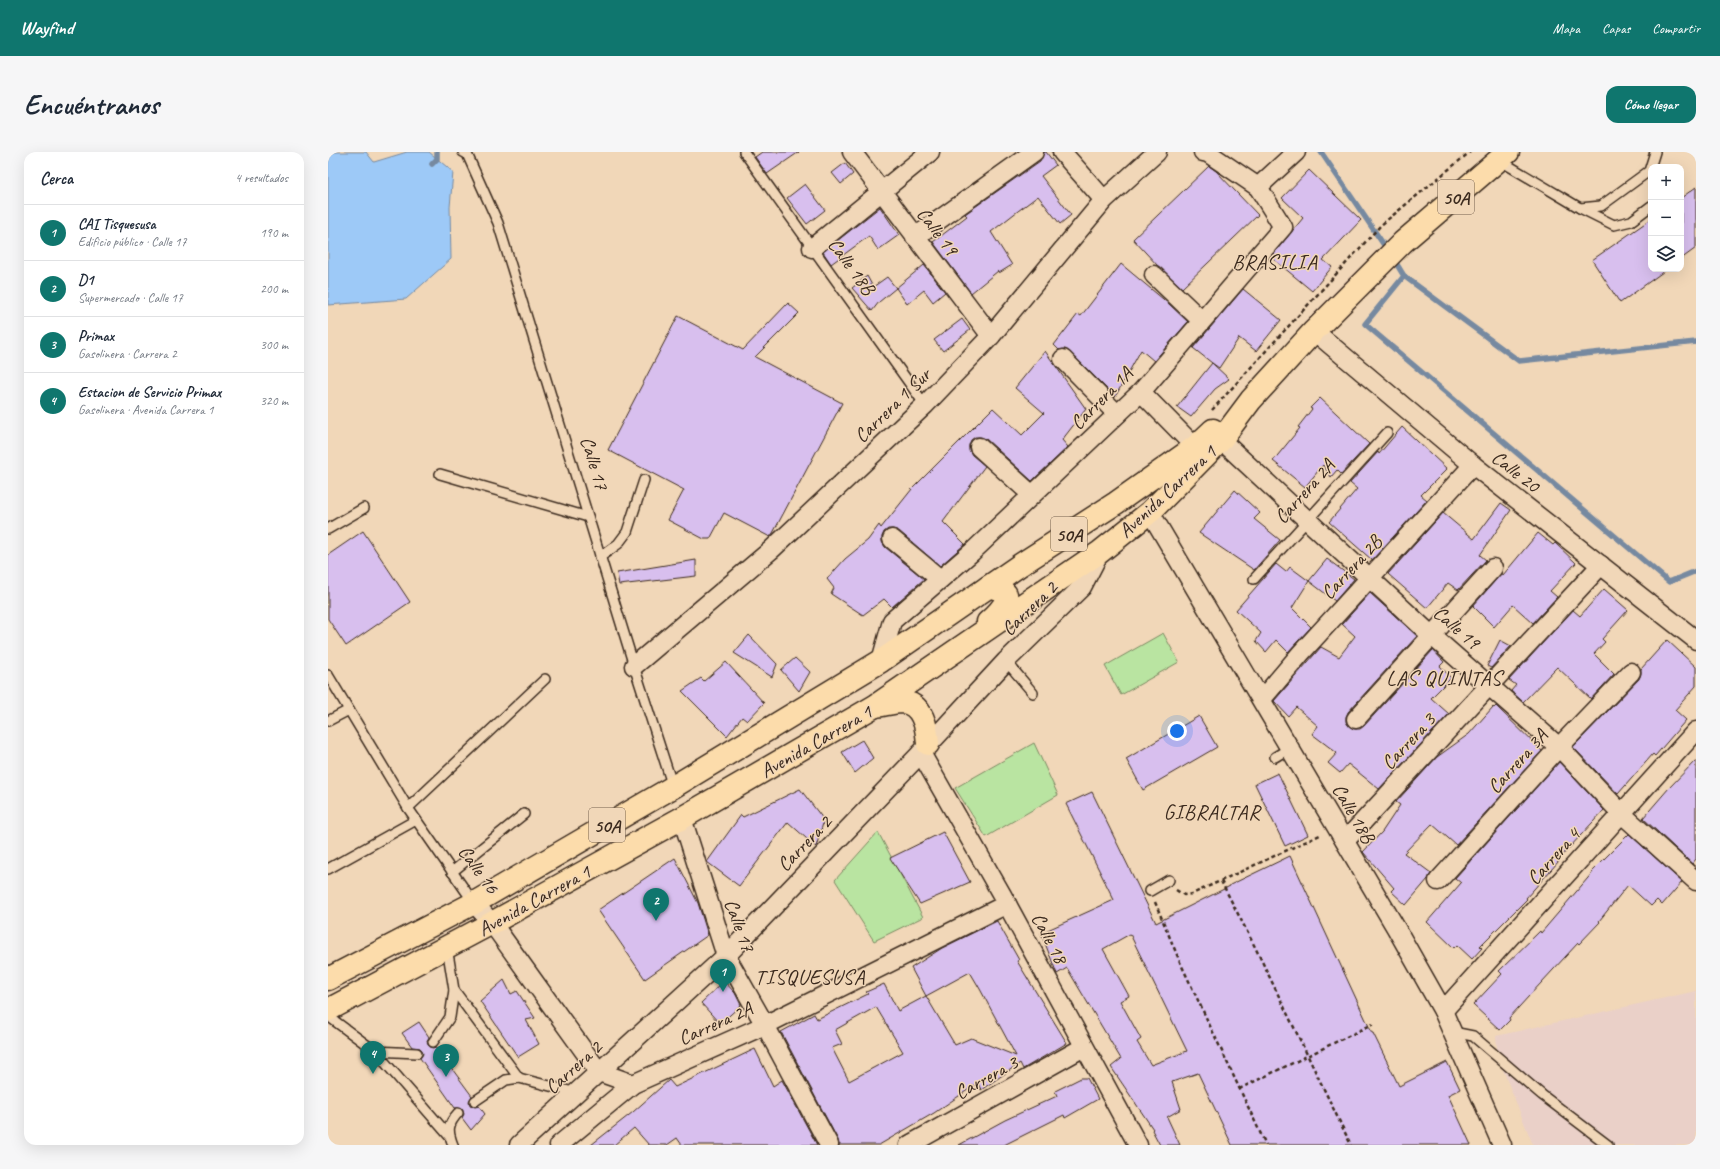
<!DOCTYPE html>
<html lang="es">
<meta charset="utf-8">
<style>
body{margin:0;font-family:Caveat,sans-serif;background:#f6f6f7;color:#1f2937}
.controls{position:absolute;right:12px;top:12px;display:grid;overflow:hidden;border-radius:8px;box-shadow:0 4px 16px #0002}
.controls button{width:36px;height:36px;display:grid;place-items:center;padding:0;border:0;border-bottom:1px solid #e0e1e3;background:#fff;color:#1f2937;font:20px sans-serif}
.you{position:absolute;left:849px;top:579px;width:14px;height:14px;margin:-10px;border:3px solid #fff;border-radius:50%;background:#1a73e8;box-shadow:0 0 0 6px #1a73e833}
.badge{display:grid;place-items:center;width:26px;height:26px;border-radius:50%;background:#0f766e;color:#fff;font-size:13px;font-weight:700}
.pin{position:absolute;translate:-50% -33px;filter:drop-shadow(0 1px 2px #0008)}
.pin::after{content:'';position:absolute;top:21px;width:14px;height:12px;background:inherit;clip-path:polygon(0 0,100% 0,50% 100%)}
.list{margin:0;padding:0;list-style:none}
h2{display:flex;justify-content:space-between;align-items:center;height:52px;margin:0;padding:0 16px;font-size:17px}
h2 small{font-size:13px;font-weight:400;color:#747a83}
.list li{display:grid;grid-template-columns:26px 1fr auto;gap:12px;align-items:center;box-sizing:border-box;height:56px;padding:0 16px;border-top:1px solid #e0e1e3}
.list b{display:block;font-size:15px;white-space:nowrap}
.list p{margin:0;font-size:13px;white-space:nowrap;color:#747a83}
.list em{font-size:13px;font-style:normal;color:#747a83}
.icon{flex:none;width:22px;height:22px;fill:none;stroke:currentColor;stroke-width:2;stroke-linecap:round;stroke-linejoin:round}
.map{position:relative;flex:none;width:1368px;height:993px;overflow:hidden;border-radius:12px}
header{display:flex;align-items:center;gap:24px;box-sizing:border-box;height:56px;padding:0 20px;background:#0f766e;color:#fff}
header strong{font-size:19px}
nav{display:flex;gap:22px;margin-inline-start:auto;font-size:14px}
.intro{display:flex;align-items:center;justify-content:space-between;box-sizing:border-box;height:96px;padding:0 24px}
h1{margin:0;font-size:28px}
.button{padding:10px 18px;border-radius:12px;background:#0f766e;color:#fff;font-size:14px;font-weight:700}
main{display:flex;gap:24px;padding:0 24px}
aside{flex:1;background:#fff;border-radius:12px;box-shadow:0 4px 16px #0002}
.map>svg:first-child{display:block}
.built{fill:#ead0c8}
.green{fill:#b9e4a1;stroke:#7a8760}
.water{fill:#9dc9f7;stroke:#7689a0}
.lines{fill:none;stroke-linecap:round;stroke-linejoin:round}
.stream{stroke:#7689a0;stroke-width:5.5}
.building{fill:#d8bfee;stroke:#3b2a1e;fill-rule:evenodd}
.lane-casing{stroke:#3b2a1e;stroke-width:12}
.street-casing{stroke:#3b2a1e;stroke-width:21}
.primary-casing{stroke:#3b2a1e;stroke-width:25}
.path{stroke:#3b2a1e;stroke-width:2.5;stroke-dasharray:4 3;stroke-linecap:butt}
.lane{stroke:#f1d7b8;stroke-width:9}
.street{stroke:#f1d7b8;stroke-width:18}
.primary{stroke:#fcdcab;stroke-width:22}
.labels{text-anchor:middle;stroke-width:3;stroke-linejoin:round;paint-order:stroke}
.shield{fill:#f1d7b8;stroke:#725e4c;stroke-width:1}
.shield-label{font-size:19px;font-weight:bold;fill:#3b2a1e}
.street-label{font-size:20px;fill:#3b2a1e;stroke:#f1d7b8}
.neighbourhood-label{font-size:21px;letter-spacing:1px;fill:#3b2a1e;stroke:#f1d7b8}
</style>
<header>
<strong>Wayfind</strong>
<nav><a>Mapa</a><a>Capas</a><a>Compartir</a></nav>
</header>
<div class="intro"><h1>Encuéntranos</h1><a class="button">Cómo llegar</a></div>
<main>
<aside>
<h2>Cerca<small>4 resultados</small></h2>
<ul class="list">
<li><span class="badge">1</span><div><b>CAI Tisquesusa</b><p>Edificio público · Calle 17</p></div><em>190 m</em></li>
<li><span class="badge">2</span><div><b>D1</b><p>Supermercado · Calle 17</p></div><em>200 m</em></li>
<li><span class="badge">3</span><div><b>Primax</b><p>Gasolinera · Carrera 2</p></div><em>300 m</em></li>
<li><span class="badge">4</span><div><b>Estacion de Servicio Primax</b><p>Gasolinera · Avenida Carrera 1</p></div><em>320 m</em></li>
</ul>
</aside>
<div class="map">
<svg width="1368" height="993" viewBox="0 0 1368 993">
<rect width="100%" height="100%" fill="#f1d7b8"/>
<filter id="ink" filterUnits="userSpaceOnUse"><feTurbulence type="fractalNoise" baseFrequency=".025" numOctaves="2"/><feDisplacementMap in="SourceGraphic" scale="8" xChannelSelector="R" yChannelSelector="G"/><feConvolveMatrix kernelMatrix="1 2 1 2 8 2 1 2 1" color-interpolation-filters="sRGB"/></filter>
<g filter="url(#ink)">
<!-- built -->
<path class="built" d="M 1368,839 L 1368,993 L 1205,993 L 1170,905 L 1168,884 Z"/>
<!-- green -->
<g class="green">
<path d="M 835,481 L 851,510 L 793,543 L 777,514 Z"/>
<path d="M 706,591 L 730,643 L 658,685 L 627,636 Z"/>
<path d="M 550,680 L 595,765 L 546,789 L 507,728 Z"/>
</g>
<!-- water -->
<path class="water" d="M 0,0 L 38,0 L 46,10 L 79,0 L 101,0 L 125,20 L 122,55 L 123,107 L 78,147 L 0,153 Z"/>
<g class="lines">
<!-- stream -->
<g class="stream">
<path d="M 993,0 L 1060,99"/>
<path d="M 104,12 L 109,7 L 109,0"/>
<path d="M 1065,106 L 1076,124 L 1037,172 L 1341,430 L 1368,419"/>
<path d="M 1076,124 L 1191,209 L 1368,190"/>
</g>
</g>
<!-- building -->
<g class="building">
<path d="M 434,0 L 471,0 L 439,22 L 427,5 Z"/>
<path d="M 716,0 L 718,0 L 728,13 L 713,24 L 743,63 L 732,72 L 710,44 L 686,62 L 663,80 L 684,113 L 671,121 L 670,119 L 643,141 L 605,90 L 639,64 L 637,62 L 712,9 Z"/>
<path d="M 517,11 L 525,22 L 513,32 L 504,21 Z"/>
<path d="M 881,14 L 888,19 L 930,63 L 854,136 L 830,114 L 805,87 Z"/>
<path d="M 981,18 L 1033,68 L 995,108 L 1004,115 L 984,139 L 943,105 L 975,66 L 954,46 Z"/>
<path d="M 477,32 L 497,58 L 479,72 L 459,46 Z"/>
<path d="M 1368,35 L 1368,96 L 1353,107 L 1353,46 Z"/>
<path d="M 552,55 L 571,83 L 550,98 L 541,84 L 503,112 L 495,100 Z"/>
<path d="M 1323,67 L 1323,117 L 1339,117 L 1292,151 L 1264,108 Z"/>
<path d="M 793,112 L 841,152 L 860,170 L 826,209 L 813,198 L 787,245 L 742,200 L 737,197 L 731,198 L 726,193 L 750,162 L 753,164 Z"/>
<path d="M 596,113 L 617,140 L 605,150 L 596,138 L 579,152 L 568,136 Z"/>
<path d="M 539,124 L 545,135 L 559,125 L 568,136 L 551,150 L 544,159 L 524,136 Z"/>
<path d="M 915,137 L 953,168 L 928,199 L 911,186 L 891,216 L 884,211 L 901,227 L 887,237 L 863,265 L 849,255 L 884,211 L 865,196 Z"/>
<path d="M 460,151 L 471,161 L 427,205 L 514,251 L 445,381 L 442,385 L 396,361 L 382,387 L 376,387 L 340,368 L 356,338 L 280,298 L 350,164 L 415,198 Z"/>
<path d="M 634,167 L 642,178 L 615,199 L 606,188 Z"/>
<path d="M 717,199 L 758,257 L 734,288 L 740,295 L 704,329 L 658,287 L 653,285 L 647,285 L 643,288 L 641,293 L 641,298 L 644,303 L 657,314 L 615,370 L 637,392 L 612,414 L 571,379 L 565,377 L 560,377 L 556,380 L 554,385 L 554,390 L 557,395 L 596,427 L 564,455 L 556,447 L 535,463 L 503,442 L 506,436 L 499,427 L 517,407 L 540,388 L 551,373 L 553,376 L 584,337 L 665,256 L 694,283 L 716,261 L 687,236 Z"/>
<path d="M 992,246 L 1041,292 L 1013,322 L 1009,318 L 1003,325 L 995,313 L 977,335 L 945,309 L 972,276 L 970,275 L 984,257 L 982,256 Z"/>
<path d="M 1074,275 L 1119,317 L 1093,343 L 1099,348 L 1044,408 L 1001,370 L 1029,337 L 1022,331 L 1050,300 L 1051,302 Z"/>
<path d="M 907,338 L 932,361 L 926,367 L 952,388 L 926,418 L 871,381 Z"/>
<path d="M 1173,351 L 1183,358 L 1152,403 L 1158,408 L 1130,438 L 1120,431 L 1099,456 L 1060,422 L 1115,361 L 1146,387 Z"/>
<path d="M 35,379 L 82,450 L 18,494 L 0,467 L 0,403 Z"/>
<path d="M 1210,381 L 1225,393 L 1227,391 L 1248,411 L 1222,439 L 1229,445 L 1205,471 L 1185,453 L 1166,475 L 1145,454 L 1173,422 L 1175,423 Z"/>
<path d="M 999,407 L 1026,427 L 1007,449 L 981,429 Z"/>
<path d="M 368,408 L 368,424 L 291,433 L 289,421 Z"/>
<path d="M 948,412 L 958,420 L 962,415 L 981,429 L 964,456 L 983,475 L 960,500 L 948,488 L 938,500 L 928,489 L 933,481 L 908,458 Z"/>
<path d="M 1276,437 L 1300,458 L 1274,487 L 1277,490 L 1266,502 L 1286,522 L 1263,547 L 1229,515 L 1195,550 L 1183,539 L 1188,533 L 1181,528 L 1245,458 L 1252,464 Z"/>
<path d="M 1042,441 L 1089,484 L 1020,560 L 1018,565 L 1018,570 L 1021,574 L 1026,577 L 1032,577 L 1036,574 L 1105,498 L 1116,510 L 1112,514 L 1123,526 L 1103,546 L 1121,562 L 1051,637 L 1020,612 L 1012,621 L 1000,611 L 1009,601 L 984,582 L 990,574 L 968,555 L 960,564 L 946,549 L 993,495 L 1011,505 L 1027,484 L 1014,472 Z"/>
<path d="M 421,483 L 449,512 L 444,525 L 406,501 Z"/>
<path d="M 1172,488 L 1183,494 L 1163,516 L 1159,514 Z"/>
<path d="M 1339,488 L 1368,515 L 1368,534 L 1347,558 L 1358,568 L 1327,604 L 1325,602 L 1290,642 L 1245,595 L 1311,527 L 1313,522 L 1313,517 Z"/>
<path d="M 467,506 L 482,520 L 471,539 L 453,518 Z"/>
<path d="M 398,510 L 436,551 L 419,569 L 414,565 L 399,584 L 354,539 L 373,526 L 376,529 Z"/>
<path d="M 1168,554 L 1214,599 L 1128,693 L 1104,672 L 1076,701 L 1103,721 L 1100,727 L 1078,753 L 1063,739 L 1066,736 L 1035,700 L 1054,680 L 1072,653 L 1068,650 L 1109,605 L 1141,582 L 1165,555 L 1166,556 Z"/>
<path d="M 871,564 L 889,595 L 815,638 L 798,607 Z"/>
<path d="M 534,588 L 545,606 L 527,621 L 514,600 Z"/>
<path d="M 1368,608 L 1368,707 L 1364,712 L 1315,666 L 1341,636 Z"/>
<path d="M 1231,610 L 1276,658 L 1230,708 L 1231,709 L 1198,746 L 1199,747 L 1152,794 L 1154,796 L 1144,807 L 1129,793 L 1126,796 L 1099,770 L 1133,731 L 1127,726 Z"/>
<path d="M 950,621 L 980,683 L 957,694 L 927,632 Z"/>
<path d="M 472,637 L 496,668 L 488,695 L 460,670 L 411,734 L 379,710 L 413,663 L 415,665 Z"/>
<path d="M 764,640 L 828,771 L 902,734 L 902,733 L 962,704 L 1044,881 L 1045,881 L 1071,934 L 1119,910 L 1132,937 L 1120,943 L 1143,993 L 904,993 L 870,921 L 844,930 L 853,957 L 839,965 L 852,993 L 832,993 L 824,978 L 825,977 L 783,915 L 793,907 L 739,816 L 729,822 L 713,781 L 786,748 L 738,652 ZM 802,782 L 859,899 L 823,913 L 809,890 L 813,887 L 792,849 L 801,844 L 775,797 Z"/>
<path d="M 615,680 L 642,730 L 592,752 L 562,706 Z"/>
<path d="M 1301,682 L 1354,730 L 1334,753 L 1329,748 L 1323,754 L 1300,733 L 1271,769 L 1272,770 L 1251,792 L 1250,791 L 1201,844 L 1181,866 L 1182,868 L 1172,878 L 1145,853 L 1174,822 L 1171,819 L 1212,779 L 1213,781 L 1254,733 L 1265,720 L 1264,719 Z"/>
<path d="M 347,706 L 370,751 L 380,783 L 317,827 L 270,758 Z"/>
<path d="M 669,769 L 691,808 L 689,809 L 739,891 L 695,917 L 692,911 L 653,938 L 650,931 L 606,961 L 551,993 L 511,993 L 510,988 L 453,880 L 486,862 L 489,867 L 540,842 L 538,840 L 556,832 L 570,859 L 598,844 L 583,816 L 614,796 ZM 642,820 L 652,837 L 688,904 L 643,886 L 627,893 L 598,844 ZM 548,855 L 575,900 L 521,929 L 504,896 L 514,892 L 507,878 Z"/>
<path d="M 176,828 L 183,842 L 189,839 L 207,866 L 198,868 L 211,892 L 190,905 L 152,849 Z"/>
<path d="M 396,829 L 407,841 L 413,853 L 392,872 L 373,851 Z"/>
<path d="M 91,870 L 101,885 L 99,889 L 100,893 L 104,896 L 108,895 L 144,944 L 141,949 L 142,953 L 147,955 L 151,954 L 157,962 L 143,978 L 134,966 L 136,962 L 134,957 L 127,956 L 92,906 L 95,902 L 94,898 L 92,896 L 84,895 L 74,881 Z"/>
<path d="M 427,897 L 445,934 L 454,928 L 489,993 L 354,993 L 349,986 L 339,993 L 321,993 L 306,976 L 286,993 L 263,993 L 305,960 L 341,928 L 347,935 Z"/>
<path d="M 753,926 L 759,926 L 770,947 L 737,966 L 736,963 L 676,993 L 631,993 L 677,968 L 729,944 L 727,939 Z"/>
</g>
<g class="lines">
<!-- lane casing -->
<g class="lane-casing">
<g id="lane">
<path d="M 135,0 L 139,2 L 170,71 L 306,514 L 345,635"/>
<path d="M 416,0 L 597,253"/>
<path d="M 1171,8 L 1252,56 L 1273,54 L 1321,19 L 1327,0"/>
<path d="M 1252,56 L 1286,73 L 1303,69 L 1323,54"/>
<path d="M 112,322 L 260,365"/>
<path d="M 0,377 L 36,356"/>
<path d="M 272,405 L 290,392 L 299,380 L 316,328"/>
<path d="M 926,427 L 1059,281"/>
<path d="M 678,509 L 705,541"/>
<path d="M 0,523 L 80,656 L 146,751"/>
<path d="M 0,569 L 21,558"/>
<path d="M 947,605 L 962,596"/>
<path d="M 80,656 L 217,527"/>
<path d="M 0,717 L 88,668"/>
<path d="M 124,720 L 196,662"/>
<path d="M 822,739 L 841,728"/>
<path d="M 126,838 L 191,926"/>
<path d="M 0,864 L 47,899 L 89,901"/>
<path d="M 1125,880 L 1145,884 L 1214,943 L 1280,993"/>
<path d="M 105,890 L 122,865 L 126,838 L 119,795"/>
<path d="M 47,899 L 122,985"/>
<path d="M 147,949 L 178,928 L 191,926 L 249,941"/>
<path d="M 125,993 C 119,978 120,972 130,961"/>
</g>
</g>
<!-- street casing -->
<g class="street-casing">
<g id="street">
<path d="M 524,0 L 663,184"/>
<path d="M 734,0 L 776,48"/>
<path d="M 930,35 L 968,0"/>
<path d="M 587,85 L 706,0"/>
<path d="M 484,96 L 602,0"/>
<path d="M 826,123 L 873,168"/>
<path d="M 986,179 L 1145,313 L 1368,488"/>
<path d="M 735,207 L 789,262"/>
<path d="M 813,240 L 867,295"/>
<path d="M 893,288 L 1103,483 L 1231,595 L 1294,662 L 1368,729"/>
<path d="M 651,295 L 704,343"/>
<path d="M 822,360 L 1068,776 L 1115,859 L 1174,993"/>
<path d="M 564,387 L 612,427"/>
<path d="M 553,509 L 564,469 L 644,400 L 813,240 L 955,75 L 930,35 L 880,1 L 875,0"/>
<path d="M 306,514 L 443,398 L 597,253 L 663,184 L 776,48 L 829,0"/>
<path d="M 934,547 L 973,501 L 1145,313"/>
<path d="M 1028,567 L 1165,416"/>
<path d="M 593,601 L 674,743 L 810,993"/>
<path d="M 354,666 L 398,804 L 437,873 L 501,993"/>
<path d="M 1017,689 L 1273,413"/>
<path d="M 1110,729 L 1231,595 L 1303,520"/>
<path d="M 146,751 L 164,771 L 271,920 L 305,932"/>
<path d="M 1115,859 L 1368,579"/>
<path d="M 191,993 L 398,804 L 593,601 L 678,509 L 754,435 L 772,400"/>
<path d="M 231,993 L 305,932 L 437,873 L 679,752"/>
<path d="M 581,993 L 756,895"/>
</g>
</g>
<!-- primary casing -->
<g class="primary-casing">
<g id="primary">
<path d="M 660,470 C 674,458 693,437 660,435"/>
<path d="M 548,554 C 556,553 566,550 574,550 C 595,551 599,577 600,592"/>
<path d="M 0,827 L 146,751 L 345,635 L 553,509 L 692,413 L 788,351 L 867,295 L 885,278"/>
<path d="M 0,858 L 164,771 L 354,666 L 547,554 L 772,400 L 822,360 L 893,288 L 923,248 L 986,179 L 1075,90 L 1180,0"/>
</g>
</g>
<!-- path -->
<g class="path">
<path d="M 884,258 L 1053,73 L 1142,0"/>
<path d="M 893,729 L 927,795 L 1023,993"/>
<path d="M 848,738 L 856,743 L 864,742 L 992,683"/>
<path d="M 827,750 L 852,810 L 938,993"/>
<path d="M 911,937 L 1045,872"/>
</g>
<!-- lane -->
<use href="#lane" class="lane"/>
<!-- street -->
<use href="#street" class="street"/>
<!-- primary -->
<use href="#primary" class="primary"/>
</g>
</g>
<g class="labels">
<!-- shield labels -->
<g class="shield">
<rect x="1110" y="28" width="36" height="34" rx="3"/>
<rect x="723" y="365" width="36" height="34" rx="3"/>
<rect x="261" y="656" width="36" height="34" rx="3"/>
</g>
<g class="shield-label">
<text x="1128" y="52">50A</text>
<text x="741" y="389">50A</text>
<text x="279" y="680">50A</text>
</g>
<!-- street labels -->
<g class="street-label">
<text transform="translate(610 79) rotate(53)" y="7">Calle 19</text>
<text transform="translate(524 114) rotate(54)" y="7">Calle 18B</text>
<text transform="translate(773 246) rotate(-45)" y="7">Carrera 1A</text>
<text transform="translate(564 253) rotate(-44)" y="7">Carrera 1 Sur</text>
<text transform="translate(267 311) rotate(73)" y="7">Calle 17</text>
<text transform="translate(1188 319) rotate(38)" y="7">Calle 20</text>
<text transform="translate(839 339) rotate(-43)" y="7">Avenida Carrera 1</text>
<text transform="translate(976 339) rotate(-48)" y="7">Carrera 2A</text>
<text transform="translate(1023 415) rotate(-47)" y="7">Carrera 2B</text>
<text transform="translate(701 456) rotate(-44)" y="7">Carrera 2</text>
<text transform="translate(1129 475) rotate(41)" y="7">Calle 19</text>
<text transform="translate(488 589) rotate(-30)" y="7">Avenida Carrera 1</text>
<text transform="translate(1080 589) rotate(-47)" y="7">Carrera 3</text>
<text transform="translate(1189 609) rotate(-48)" y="7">Carrera 3A</text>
<text transform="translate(1026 661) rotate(60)" y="7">Calle 18B</text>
<text transform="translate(476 691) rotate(-46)" y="7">Carrera 2</text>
<text transform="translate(1225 704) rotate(-48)" y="7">Carrera 4</text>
<text transform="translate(151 717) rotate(54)" y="7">Calle 16</text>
<text transform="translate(206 748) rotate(-29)" y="7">Avenida Carrera 1</text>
<text transform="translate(412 773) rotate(70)" y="7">Calle 17</text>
<text transform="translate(722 786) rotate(62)" y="7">Calle 18</text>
<text transform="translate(387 871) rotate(-24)" y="7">Carrera 2A</text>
<text transform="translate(245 915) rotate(-42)" y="7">Carrera 2</text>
<text transform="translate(658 925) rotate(-29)" y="7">Carrera 3</text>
</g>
<!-- neighbourhood labels -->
<g class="neighbourhood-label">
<text x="947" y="117">BRASILIA</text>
<text x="1116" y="533">LAS QUINTAS</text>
<text x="884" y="667">GIBRALTAR</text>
<text x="482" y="832">TISQUESUSA</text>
</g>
</g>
</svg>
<div class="controls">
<button>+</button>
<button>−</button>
<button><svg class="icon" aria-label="layers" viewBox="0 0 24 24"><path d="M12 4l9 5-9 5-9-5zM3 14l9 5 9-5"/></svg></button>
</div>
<div class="you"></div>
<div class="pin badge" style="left:395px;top:840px">1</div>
<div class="pin badge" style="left:328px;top:769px">2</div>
<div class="pin badge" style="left:118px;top:925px">3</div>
<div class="pin badge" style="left:45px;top:922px">4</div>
</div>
</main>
